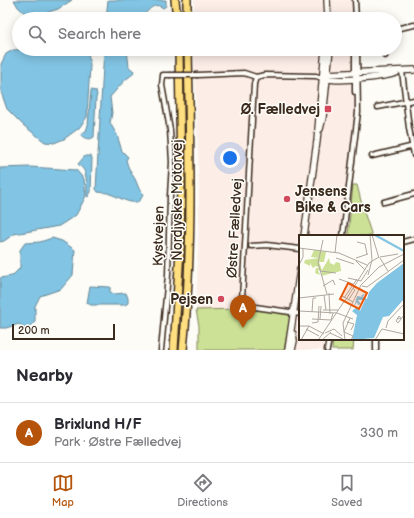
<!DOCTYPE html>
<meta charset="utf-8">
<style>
body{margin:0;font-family:"Balsamiq Sans",sans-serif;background:#f2f2f3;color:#2b2b33}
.scale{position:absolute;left:12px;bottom:10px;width:103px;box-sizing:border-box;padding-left:4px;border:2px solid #3b2a1e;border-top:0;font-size:11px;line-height:14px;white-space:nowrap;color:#3b2a1e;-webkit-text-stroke:3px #fdfcf7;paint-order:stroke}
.you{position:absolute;left:230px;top:158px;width:14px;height:14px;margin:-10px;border:3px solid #fff;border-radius:50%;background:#1a73e8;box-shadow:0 0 0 6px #1a73e833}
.badge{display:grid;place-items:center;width:26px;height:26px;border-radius:50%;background:#b45309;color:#fff;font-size:13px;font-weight:700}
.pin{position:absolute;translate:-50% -33px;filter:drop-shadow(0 1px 2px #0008)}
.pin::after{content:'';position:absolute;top:21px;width:14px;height:12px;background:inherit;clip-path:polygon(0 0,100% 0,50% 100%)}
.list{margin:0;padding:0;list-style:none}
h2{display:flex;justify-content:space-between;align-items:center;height:52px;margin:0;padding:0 16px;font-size:17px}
h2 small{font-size:13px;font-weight:400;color:#7c7c81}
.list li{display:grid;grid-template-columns:26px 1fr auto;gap:12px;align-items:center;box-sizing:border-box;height:60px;padding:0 16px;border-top:1px solid #e1e1e2}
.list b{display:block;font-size:15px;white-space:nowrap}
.list p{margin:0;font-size:13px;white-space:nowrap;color:#7c7c81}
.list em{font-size:13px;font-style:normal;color:#7c7c81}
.icon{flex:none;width:22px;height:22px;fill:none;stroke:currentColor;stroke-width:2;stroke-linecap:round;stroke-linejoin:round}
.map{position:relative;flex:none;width:414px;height:350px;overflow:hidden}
.search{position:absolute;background:#fff;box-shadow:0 2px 10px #0003;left:12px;right:12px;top:12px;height:44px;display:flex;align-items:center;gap:10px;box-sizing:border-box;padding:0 14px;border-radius:22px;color:#7c7c81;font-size:15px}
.sheet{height:112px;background:#fff}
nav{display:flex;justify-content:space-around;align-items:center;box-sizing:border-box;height:56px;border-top:1px solid #e1e1e2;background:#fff;font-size:11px;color:#7c7c81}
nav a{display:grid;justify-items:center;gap:2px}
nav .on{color:#b45309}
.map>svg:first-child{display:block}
.built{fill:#fcede7}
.green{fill:#cce196;stroke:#84865a}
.water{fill:#82c4e3;stroke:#668694}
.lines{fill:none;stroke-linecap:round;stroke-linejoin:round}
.street-casing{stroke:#3b2a1e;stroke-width:7}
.secondary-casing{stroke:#3b2a1e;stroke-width:8}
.highway-casing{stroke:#3b2a1e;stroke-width:10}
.street{stroke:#fdfcf7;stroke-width:4}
.secondary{stroke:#fdfcf7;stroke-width:5.5}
.highway{stroke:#ffdf80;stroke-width:7}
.street-bridge-casing{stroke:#3b2a1e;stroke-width:7;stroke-linecap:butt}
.street-bridge{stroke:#fdfcf7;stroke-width:4}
.poi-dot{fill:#d1495b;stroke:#fdfcf7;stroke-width:1.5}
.labels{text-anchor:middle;stroke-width:3;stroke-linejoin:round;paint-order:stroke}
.poi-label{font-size:14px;font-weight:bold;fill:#3b2a1e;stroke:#fdfcf7;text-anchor:end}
.street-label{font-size:14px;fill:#3b2a1e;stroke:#fdfcf7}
.inset-river{fill:none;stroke:#82c4e3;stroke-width:2}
.inset-road{fill:none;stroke:#afa8a0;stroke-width:1}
.view{fill:#e8590c;fill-opacity:0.15;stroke:#e8590c;stroke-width:2}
.inset-edge{fill:none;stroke:#3b2a1e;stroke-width:2}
</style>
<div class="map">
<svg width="414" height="350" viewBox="0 0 414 350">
<rect width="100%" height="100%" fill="#fdfcf7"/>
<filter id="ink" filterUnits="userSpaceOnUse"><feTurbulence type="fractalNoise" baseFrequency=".025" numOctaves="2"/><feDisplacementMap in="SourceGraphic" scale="8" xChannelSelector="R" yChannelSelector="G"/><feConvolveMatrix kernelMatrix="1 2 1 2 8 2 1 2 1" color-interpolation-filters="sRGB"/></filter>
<g filter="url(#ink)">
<!-- built -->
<g class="built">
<path d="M 194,0 L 358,0 L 359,19 L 194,19 Z"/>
<path d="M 194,49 L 359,49 L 361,95 L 356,159 L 346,236 L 300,236 L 300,339 L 333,339 L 331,350 L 284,350 L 289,316 L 245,309 L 196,310 L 199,215 L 198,153 Z"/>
</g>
<!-- green -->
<g class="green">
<path d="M 353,185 L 357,185 L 363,209 L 372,236 L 348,236 Z"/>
<path d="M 245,309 L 286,313 L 290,316 L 284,350 L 199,350 L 199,326 L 196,310 Z"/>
<path d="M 333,339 L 354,339 L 353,350 L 332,350 Z"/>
</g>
<!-- water -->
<g class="water">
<path d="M 14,0 L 72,0 L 58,9 L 33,17 L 28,16 L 18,7 Z"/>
<path d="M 108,0 L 166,0 L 166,6 L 163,8 C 154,1 149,11 142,16 C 133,22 117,19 106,19 Z"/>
<path d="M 29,49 L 63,49 L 88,51 L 90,65 L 87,117 L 79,128 L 64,139 L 54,143 L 45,142 L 23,125 L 7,109 L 1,92 L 1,64 L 6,54 L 13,50 Z"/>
<path d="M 104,49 L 127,49 L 129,67 L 134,71 L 133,74 L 125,80 L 110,97 L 112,113 L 110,123 L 117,135 L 122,151 L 128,157 L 126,160 C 128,168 131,173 135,179 C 138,185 138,189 143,194 C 139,211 120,197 110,194 C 107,192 102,193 98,192 L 96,189 Z"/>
<path d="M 91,90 L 96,91 L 97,95 L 96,98 L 94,137 C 90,140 85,139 82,136 L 82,133 L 86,131 L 88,125 Z"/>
<path d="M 85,156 L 91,156 L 92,158 L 91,192 L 88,197 L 87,196 C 87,189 87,173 83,169 C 82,167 79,166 78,164 Z"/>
<path d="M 30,167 L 76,170 L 84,179 L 86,196 L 76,215 L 59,226 L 14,234 L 4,241 L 0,242 L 0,168 Z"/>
<path d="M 52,238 L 62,241 L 75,250 L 73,275 L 61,289 L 40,296 L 35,306 L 35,322 L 26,329 L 19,324 L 6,328 L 0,328 L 0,278 L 12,276 L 20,268 L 20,250 L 25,243 L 40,242 Z"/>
<path d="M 90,286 L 110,287 L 110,292 L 114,294 L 126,293 L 128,298 L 128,303 L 125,305 L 91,305 L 87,303 Z"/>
</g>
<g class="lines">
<!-- street casing -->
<g class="street-casing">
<g id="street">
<path d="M 355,0 L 356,19"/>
<path d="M 395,29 L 414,25"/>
<path d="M 355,49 L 355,92"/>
<path d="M 383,49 L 385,56"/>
<path d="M 402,71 L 409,128 L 414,155"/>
<path d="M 198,75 L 244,73 L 256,77 L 265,75 L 316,76 L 322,78"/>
<path d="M 256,77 L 254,84 L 242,299 L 245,305 L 248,306 L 290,312 L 300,314"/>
<path d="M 378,107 L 414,100"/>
<path d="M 372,156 L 414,146"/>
<path d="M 384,202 L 414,194"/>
<path d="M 343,236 L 358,112 L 357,49"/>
<path d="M 403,242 L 414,239"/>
<path d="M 251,246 L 267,245 L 300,249"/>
<path d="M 161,350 L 168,275 L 170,196 L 172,162 L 170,130 L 162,85 L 163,75 L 169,75"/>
<path d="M 327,350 L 329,339"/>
<path d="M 376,350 L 376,339"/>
</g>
</g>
<!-- secondary casing -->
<g class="secondary-casing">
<g id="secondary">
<path d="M 327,0 L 328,19"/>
<path d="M 325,74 L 414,70"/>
<path d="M 323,78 C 339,82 381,78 396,73"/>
<path d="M 320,129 L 323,117 L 330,49"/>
<path d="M 304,236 L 317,141 L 325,49"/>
<path d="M 288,350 L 300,269"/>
<path d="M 292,350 L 294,341 L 293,334"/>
</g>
</g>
<!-- highway casing -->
<g class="highway-casing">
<g id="highway">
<path d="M 175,0 L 177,19"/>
<path d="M 187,0 L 187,19"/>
<path d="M 174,350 L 180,250 L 181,180 L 179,49"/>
<path d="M 183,350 C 193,250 190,150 188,49"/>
</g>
</g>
<!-- street -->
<use href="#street" class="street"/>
<!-- secondary -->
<use href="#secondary" class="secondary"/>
<!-- highway -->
<use href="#highway" class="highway"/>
<!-- street-bridge casing -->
<g class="street-bridge-casing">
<path id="street-bridge" d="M 169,75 L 198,75"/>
</g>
<!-- street-bridge -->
<use href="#street-bridge" class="street-bridge"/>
</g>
</g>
<!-- markers -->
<g class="poi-dot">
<rect x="324" y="105" width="8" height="8" rx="2"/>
<circle cx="287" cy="199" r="4"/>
<circle cx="221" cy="299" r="4"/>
</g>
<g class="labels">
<!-- poi labels -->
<g class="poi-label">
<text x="320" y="114">Ø. Fælledvej</text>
<text x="295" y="196" text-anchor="start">Jensens<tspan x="295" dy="16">Bike &amp; Cars</tspan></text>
<text x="213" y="304">Pejsen</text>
</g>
<!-- street labels -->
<g class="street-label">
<text transform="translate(177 200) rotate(-90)" y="5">Nordjyske Motorvej</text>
<text transform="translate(234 228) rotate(-87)" y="5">Østre Fælledvej</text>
<text transform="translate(158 236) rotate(-89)" y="5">Kystvejen</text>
</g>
</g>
<!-- overview -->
<g transform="translate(299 235)">
<rect width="105" height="105" fill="#fdfcf7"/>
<path d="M 15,15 L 27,17 L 25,27 L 20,27 L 23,35 L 30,23 L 31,28 L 35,30 L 37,27 L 41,28 L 42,36 L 22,41 L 23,36 L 19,35 L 21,40 L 16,38 L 17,33 L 21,33 L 17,31 L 14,33 L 11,28 L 11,31 L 5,28 L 6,25 L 20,23 L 12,22 Z" fill="#cce196"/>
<path d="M 105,28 L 105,64 L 90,81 L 84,82 L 75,103 L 53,105 L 58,80 L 53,76 L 58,72 L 61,76 L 66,65 L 59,65 L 62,69 L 59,70 L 58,67 L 55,72 L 58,61 L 64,62 L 62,61 L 66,58 L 64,62 L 68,64 L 70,57 L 78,48 Z" fill="#82c4e3"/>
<path class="inset-river" d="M 76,0 L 105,16"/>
<path class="inset-road" d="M 73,0 L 80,23M 24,5 L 19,28 L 28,59M 58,7 L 66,9 L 68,19M 0,13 L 40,18 L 68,30M 36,18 L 38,0M 81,22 L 99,19M 37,23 L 55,29M 57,23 L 69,19M 81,23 L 89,36M 57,26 L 66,35M 0,30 L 4,22 L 4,14M 21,36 L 37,38M 69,40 L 73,25 L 71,0M 49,43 L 62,46 L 69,35M 40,44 L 54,49M 24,51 L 34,45 L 36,50M 63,51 L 68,52 L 105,25M 30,58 L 31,79M 25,60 L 27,75M 43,61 L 54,67M 0,63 L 35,59M 45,63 L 58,44M 50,64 L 56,55 L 54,53M 46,66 L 70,28 L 80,22M 24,75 L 39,75M 0,76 L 38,78 L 54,84M 13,77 L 14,63 L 17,63M 51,83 L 45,97 L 54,101 L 52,105M 13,84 L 32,85 L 34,78M 21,84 L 22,71M 98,84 L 102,83 L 100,81 L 97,86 L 99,88 L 105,80M 48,87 L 55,89 L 52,95M 13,88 L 19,87 L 20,71M 0,91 L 10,91 L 25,99M 87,93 L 89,86 L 105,69M 7,94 L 20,101M 26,98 L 35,94 L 43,101M 31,98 L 44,104M 20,104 L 46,65M 2,105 L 10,91M 23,105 L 32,97M 46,105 L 44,88 L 62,50 L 80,32 L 105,19M 76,105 L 83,94 L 105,99"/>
<path class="view" d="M 49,48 L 68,58 L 60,74 L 41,64 Z"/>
<rect width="105" height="105" class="inset-edge"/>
</g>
</svg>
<div class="scale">200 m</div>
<div class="you"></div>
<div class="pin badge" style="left:243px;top:328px">A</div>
<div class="search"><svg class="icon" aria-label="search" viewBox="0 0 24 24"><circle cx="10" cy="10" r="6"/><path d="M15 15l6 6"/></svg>Search here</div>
</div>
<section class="sheet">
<h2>Nearby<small></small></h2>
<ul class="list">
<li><span class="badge">A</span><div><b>Brixlund H/F</b><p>Park · Østre Fælledvej</p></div><em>330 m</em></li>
</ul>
</section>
<nav>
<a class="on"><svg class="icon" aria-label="map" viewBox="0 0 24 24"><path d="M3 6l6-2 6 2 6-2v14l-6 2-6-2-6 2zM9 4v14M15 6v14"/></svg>Map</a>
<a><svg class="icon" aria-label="directions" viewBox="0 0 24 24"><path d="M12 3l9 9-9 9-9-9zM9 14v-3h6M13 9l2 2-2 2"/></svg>Directions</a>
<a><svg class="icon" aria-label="saved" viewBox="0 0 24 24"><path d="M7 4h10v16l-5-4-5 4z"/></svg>Saved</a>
</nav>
